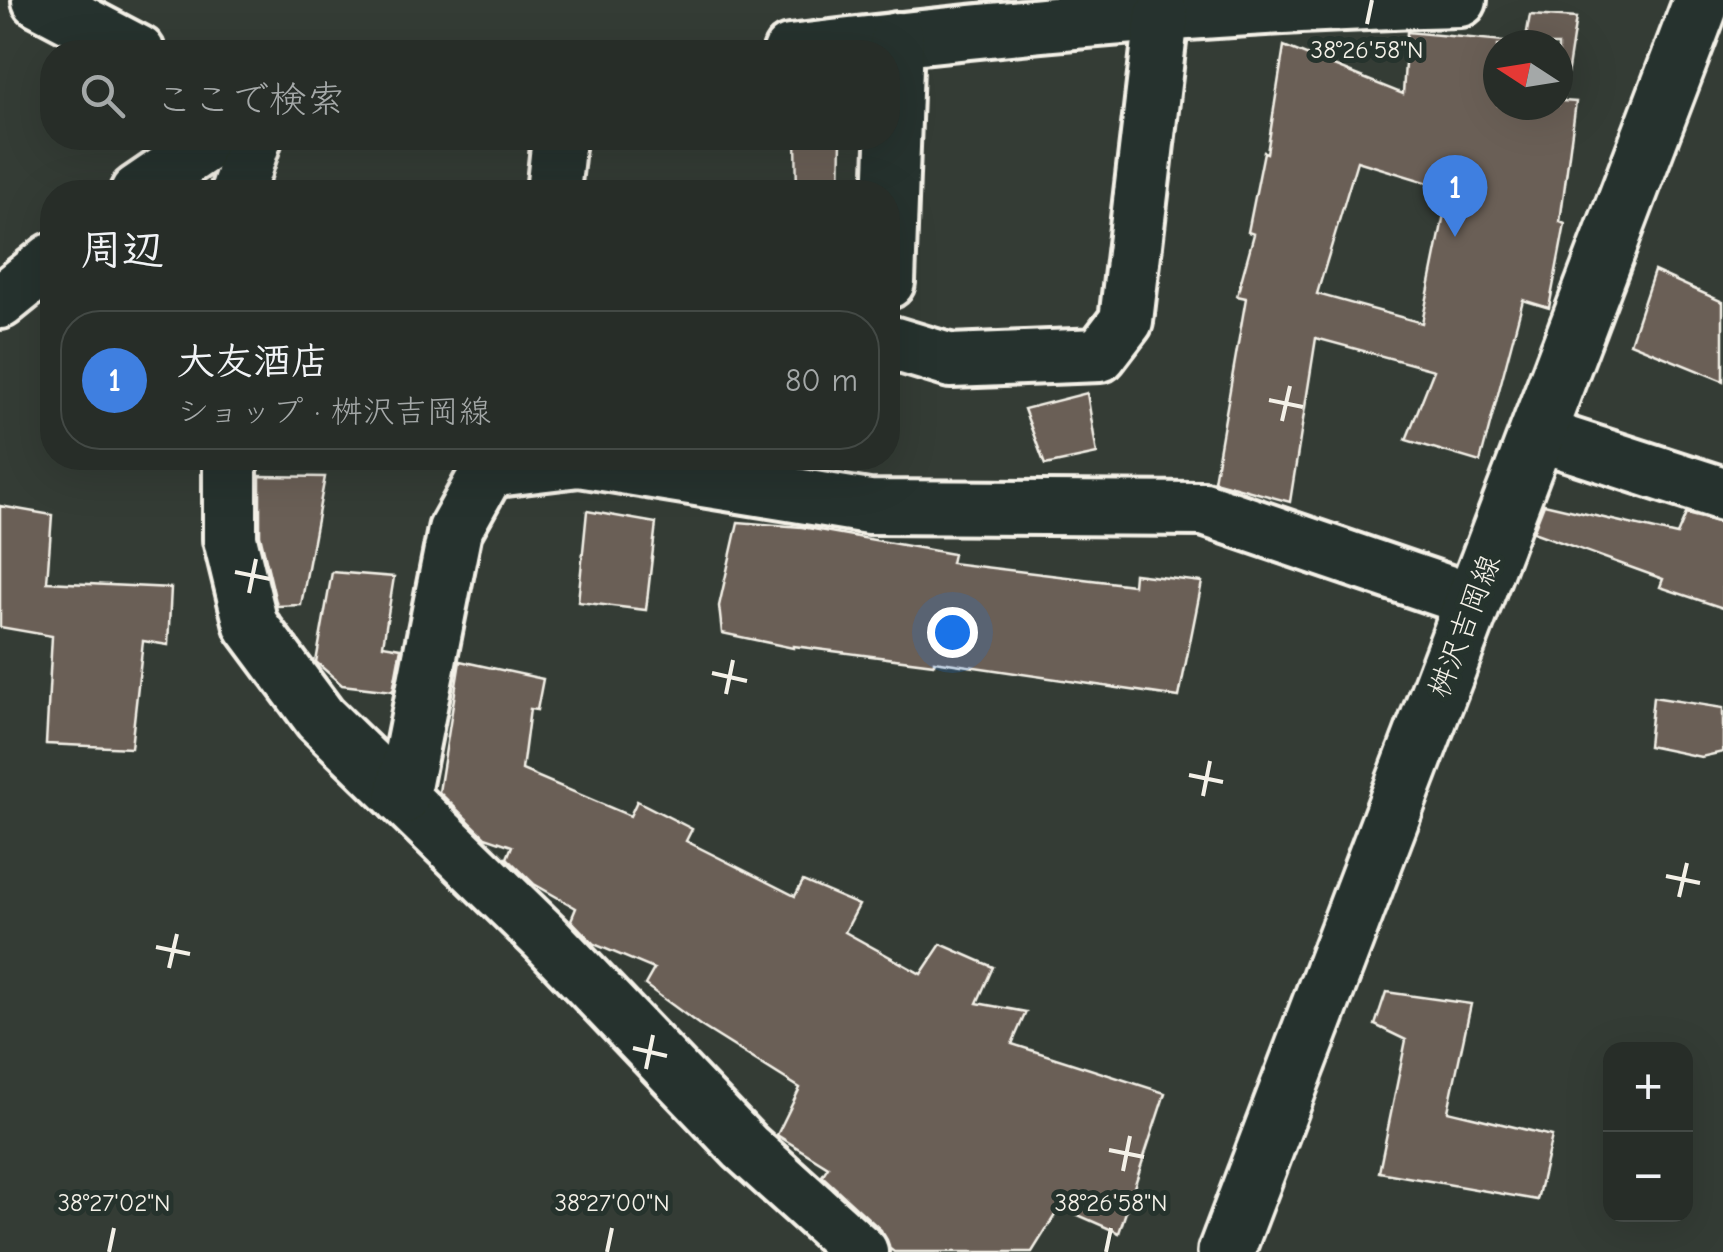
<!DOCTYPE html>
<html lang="ja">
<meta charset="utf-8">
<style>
body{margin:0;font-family:"Comic Neue","Klee One",sans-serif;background:#333934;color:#f1f3f6}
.controls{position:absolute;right:30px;bottom:30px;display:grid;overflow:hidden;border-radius:20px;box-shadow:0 10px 40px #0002}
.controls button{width:90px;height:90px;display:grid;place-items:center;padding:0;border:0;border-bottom:2px solid #434945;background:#272d28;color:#f1f3f6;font:50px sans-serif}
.compass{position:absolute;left:1483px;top:30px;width:90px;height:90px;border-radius:50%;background:#272d28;box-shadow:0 10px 40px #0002;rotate:282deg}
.you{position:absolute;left:952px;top:632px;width:35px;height:35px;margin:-25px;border:8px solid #fff;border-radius:50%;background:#1a73e8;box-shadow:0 0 0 15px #1a73e833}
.badge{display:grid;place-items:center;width:65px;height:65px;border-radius:50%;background:#ff9aa2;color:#fff;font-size:32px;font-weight:700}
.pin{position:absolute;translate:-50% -82px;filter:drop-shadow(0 2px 5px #0008)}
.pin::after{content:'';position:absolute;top:52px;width:35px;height:30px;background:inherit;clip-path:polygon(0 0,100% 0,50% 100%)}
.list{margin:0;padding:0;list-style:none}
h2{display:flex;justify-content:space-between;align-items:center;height:130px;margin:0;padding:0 40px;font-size:42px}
h2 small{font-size:32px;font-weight:400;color:#a4a8a8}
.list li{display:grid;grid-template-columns:65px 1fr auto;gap:30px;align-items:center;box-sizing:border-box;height:140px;margin:0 20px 20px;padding:0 20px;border:2px solid #434945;border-radius:40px}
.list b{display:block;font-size:38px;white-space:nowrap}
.list p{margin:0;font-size:32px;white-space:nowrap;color:#a4a8a8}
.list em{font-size:32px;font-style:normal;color:#a4a8a8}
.icon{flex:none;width:55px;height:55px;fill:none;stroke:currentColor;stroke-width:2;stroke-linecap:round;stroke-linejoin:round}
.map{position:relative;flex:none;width:1723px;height:1252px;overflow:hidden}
.search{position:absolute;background:#272d28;box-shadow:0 10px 40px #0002;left:40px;top:40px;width:860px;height:110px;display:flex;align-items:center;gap:25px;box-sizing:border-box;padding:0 35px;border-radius:40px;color:#a4a8a8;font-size:38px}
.panel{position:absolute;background:#272d28;box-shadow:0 10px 40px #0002;left:40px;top:180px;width:860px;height:290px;border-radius:40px}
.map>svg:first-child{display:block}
.building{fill:#6a5e56;stroke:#f4f1e8;stroke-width:2.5;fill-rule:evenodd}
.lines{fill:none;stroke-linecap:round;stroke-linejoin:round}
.street-casing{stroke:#f4f1e8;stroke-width:60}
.secondary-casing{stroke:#f4f1e8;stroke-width:62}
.street{stroke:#26332d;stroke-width:52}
.secondary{stroke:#26332d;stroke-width:55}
.ticks{fill:none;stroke:#f4f1e8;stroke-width:4}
.labels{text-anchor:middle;stroke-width:10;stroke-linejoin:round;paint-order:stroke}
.street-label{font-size:30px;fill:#f4f1e8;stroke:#26332d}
.ticks-label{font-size:25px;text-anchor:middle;fill:#f4f1e8;stroke:#26332d;stroke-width:10;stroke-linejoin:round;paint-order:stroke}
</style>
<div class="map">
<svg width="1723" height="1252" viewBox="0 0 1723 1252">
<rect width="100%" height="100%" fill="#343c35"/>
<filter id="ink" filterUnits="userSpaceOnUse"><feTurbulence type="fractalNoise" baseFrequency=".01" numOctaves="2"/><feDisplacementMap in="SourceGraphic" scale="20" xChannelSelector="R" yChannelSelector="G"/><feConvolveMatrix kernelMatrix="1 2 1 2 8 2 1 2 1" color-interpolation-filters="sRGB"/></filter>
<g filter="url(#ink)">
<!-- building -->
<g class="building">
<path d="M 1530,15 L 1576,18 L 1563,101 L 1576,102 L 1560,222 L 1565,224 L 1549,308 L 1523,300 L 1480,462 L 1406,440 L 1434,370 L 1316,338 L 1290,502 L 1214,481 L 1246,298 L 1237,296 L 1254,234 L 1248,232 L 1264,152 L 1267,153 L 1284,46 L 1403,94 L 1407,32 L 1525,43 ZM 1498,45 L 1558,45 L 1558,105 L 1498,105 ZM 1357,161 L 1449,189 L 1422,323 L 1317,294 Z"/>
<path d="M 796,138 L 841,138 L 840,192 L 797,192 Z"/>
<path d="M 1654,271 L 1723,302 L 1723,381 L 1630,343 Z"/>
<path d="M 1087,393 L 1097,454 L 1045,465 L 1024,409 Z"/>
<path d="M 260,476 L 325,477 L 301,605 L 277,606 L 260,535 Z"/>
<path d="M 1544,504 L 1677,535 L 1686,514 L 1723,523 L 1723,608 L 1660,587 L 1663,579 L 1533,532 Z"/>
<path d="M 0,506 L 52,515 L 47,582 L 171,588 L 168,645 L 143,641 L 131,748 L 46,744 L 52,636 L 0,627 Z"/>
<path d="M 587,511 L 656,523 L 646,610 L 578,602 Z"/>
<path d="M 738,522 L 802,527 L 953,554 L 951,563 L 1133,585 L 1134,574 L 1202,582 L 1179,697 L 934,661 L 934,664 L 793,646 L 793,648 L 722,633 L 719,606 Z"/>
<path d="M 332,572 L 394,577 L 383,645 L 401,648 L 393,691 L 342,685 L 316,662 Z"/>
<path d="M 460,661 L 543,679 L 537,710 L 530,709 L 522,770 L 630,816 L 637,801 L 692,829 L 686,841 L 795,896 L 803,881 L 859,905 L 845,932 L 921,974 L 941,944 L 993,967 L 977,1003 L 1026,1012 L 1012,1044 L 1165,1093 L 1119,1233 L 1060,1207 L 1032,1252 L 894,1252 L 890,1249 L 881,1230 L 822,1176 L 828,1167 L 777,1135 L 800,1088 L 701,1026 L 645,985 L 654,969 L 594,944 L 571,920 L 576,908 L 534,884 L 507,858 L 512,846 L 485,837 L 439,792 Z"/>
<path d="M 1653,697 L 1723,708 L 1723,752 L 1701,757 L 1648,746 Z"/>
<path d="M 1386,992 L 1471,1004 L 1448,1111 L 1552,1136 L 1537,1200 L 1379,1172 L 1406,1040 L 1375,1025 Z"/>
</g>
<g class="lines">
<!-- street casing -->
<g class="street-casing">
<g id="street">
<path d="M 39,0 L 138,52"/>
<path d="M 790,52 C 1013,25 1236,5 1460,0"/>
<path d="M 137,192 L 216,138"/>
<path d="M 237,192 L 255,138"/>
<path d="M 553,192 L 559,138"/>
<path d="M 888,282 L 897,39"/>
<path d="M 0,302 L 52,260"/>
<path d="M 888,342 L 951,361 L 1100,355 L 1126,321 L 1162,16"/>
<path d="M 1537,434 L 1723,494"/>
<path d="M 230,458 L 230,539 L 251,625 L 320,718 L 545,937 L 745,1147 L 861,1252"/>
<path d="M 402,798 L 455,530 L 488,471 L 579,460 L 869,507 L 1204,509 L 1474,601"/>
</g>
</g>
<!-- secondary casing -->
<g class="secondary-casing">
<path id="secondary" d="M 1226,1252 L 1702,0"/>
</g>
<!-- street -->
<use href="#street" class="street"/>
<!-- secondary -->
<use href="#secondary" class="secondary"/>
</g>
</g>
<!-- ticks -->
<path class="ticks" d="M 1367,24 L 1372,0M 1269,400 L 1303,407M 1282,421 L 1290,386M 235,572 L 270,579M 249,593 L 256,559M 712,673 L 747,681M 726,694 L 733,660M 1189,775 L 1223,782M 1203,796 L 1210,761M 1666,876 L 1700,883M 1679,897 L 1687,863M 156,947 L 190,954M 169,968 L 177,934M 633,1048 L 667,1056M 646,1069 L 653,1035M 1109,1150 L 1144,1157M 1123,1171 L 1130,1136M 109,1252 L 114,1228M 607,1252 L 612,1228M 1106,1252 L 1111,1228"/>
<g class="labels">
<!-- street labels -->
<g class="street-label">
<text transform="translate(1464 626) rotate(-69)" y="10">桝沢吉岡線</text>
</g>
</g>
<g class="ticks-label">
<text x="1367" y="58">38°26'58"N</text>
<text x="114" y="1211">38°27'02"N</text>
<text x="612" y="1211">38°27'00"N</text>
<text x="1111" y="1211">38°26'58"N</text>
</g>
</svg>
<div class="controls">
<button>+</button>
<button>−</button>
</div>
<svg class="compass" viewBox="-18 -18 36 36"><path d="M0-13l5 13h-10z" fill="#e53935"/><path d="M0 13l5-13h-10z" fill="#a4a8a8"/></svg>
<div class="you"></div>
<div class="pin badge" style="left:1455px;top:237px;background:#3f7fe0">1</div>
<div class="search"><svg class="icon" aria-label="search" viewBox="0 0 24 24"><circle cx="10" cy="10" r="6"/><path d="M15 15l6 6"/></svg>ここで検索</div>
<section class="panel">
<h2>周辺<small></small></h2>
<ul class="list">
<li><span class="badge" style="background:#3f7fe0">1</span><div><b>大友酒店</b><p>ショップ · 桝沢吉岡線</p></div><em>80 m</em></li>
</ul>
</section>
</div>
